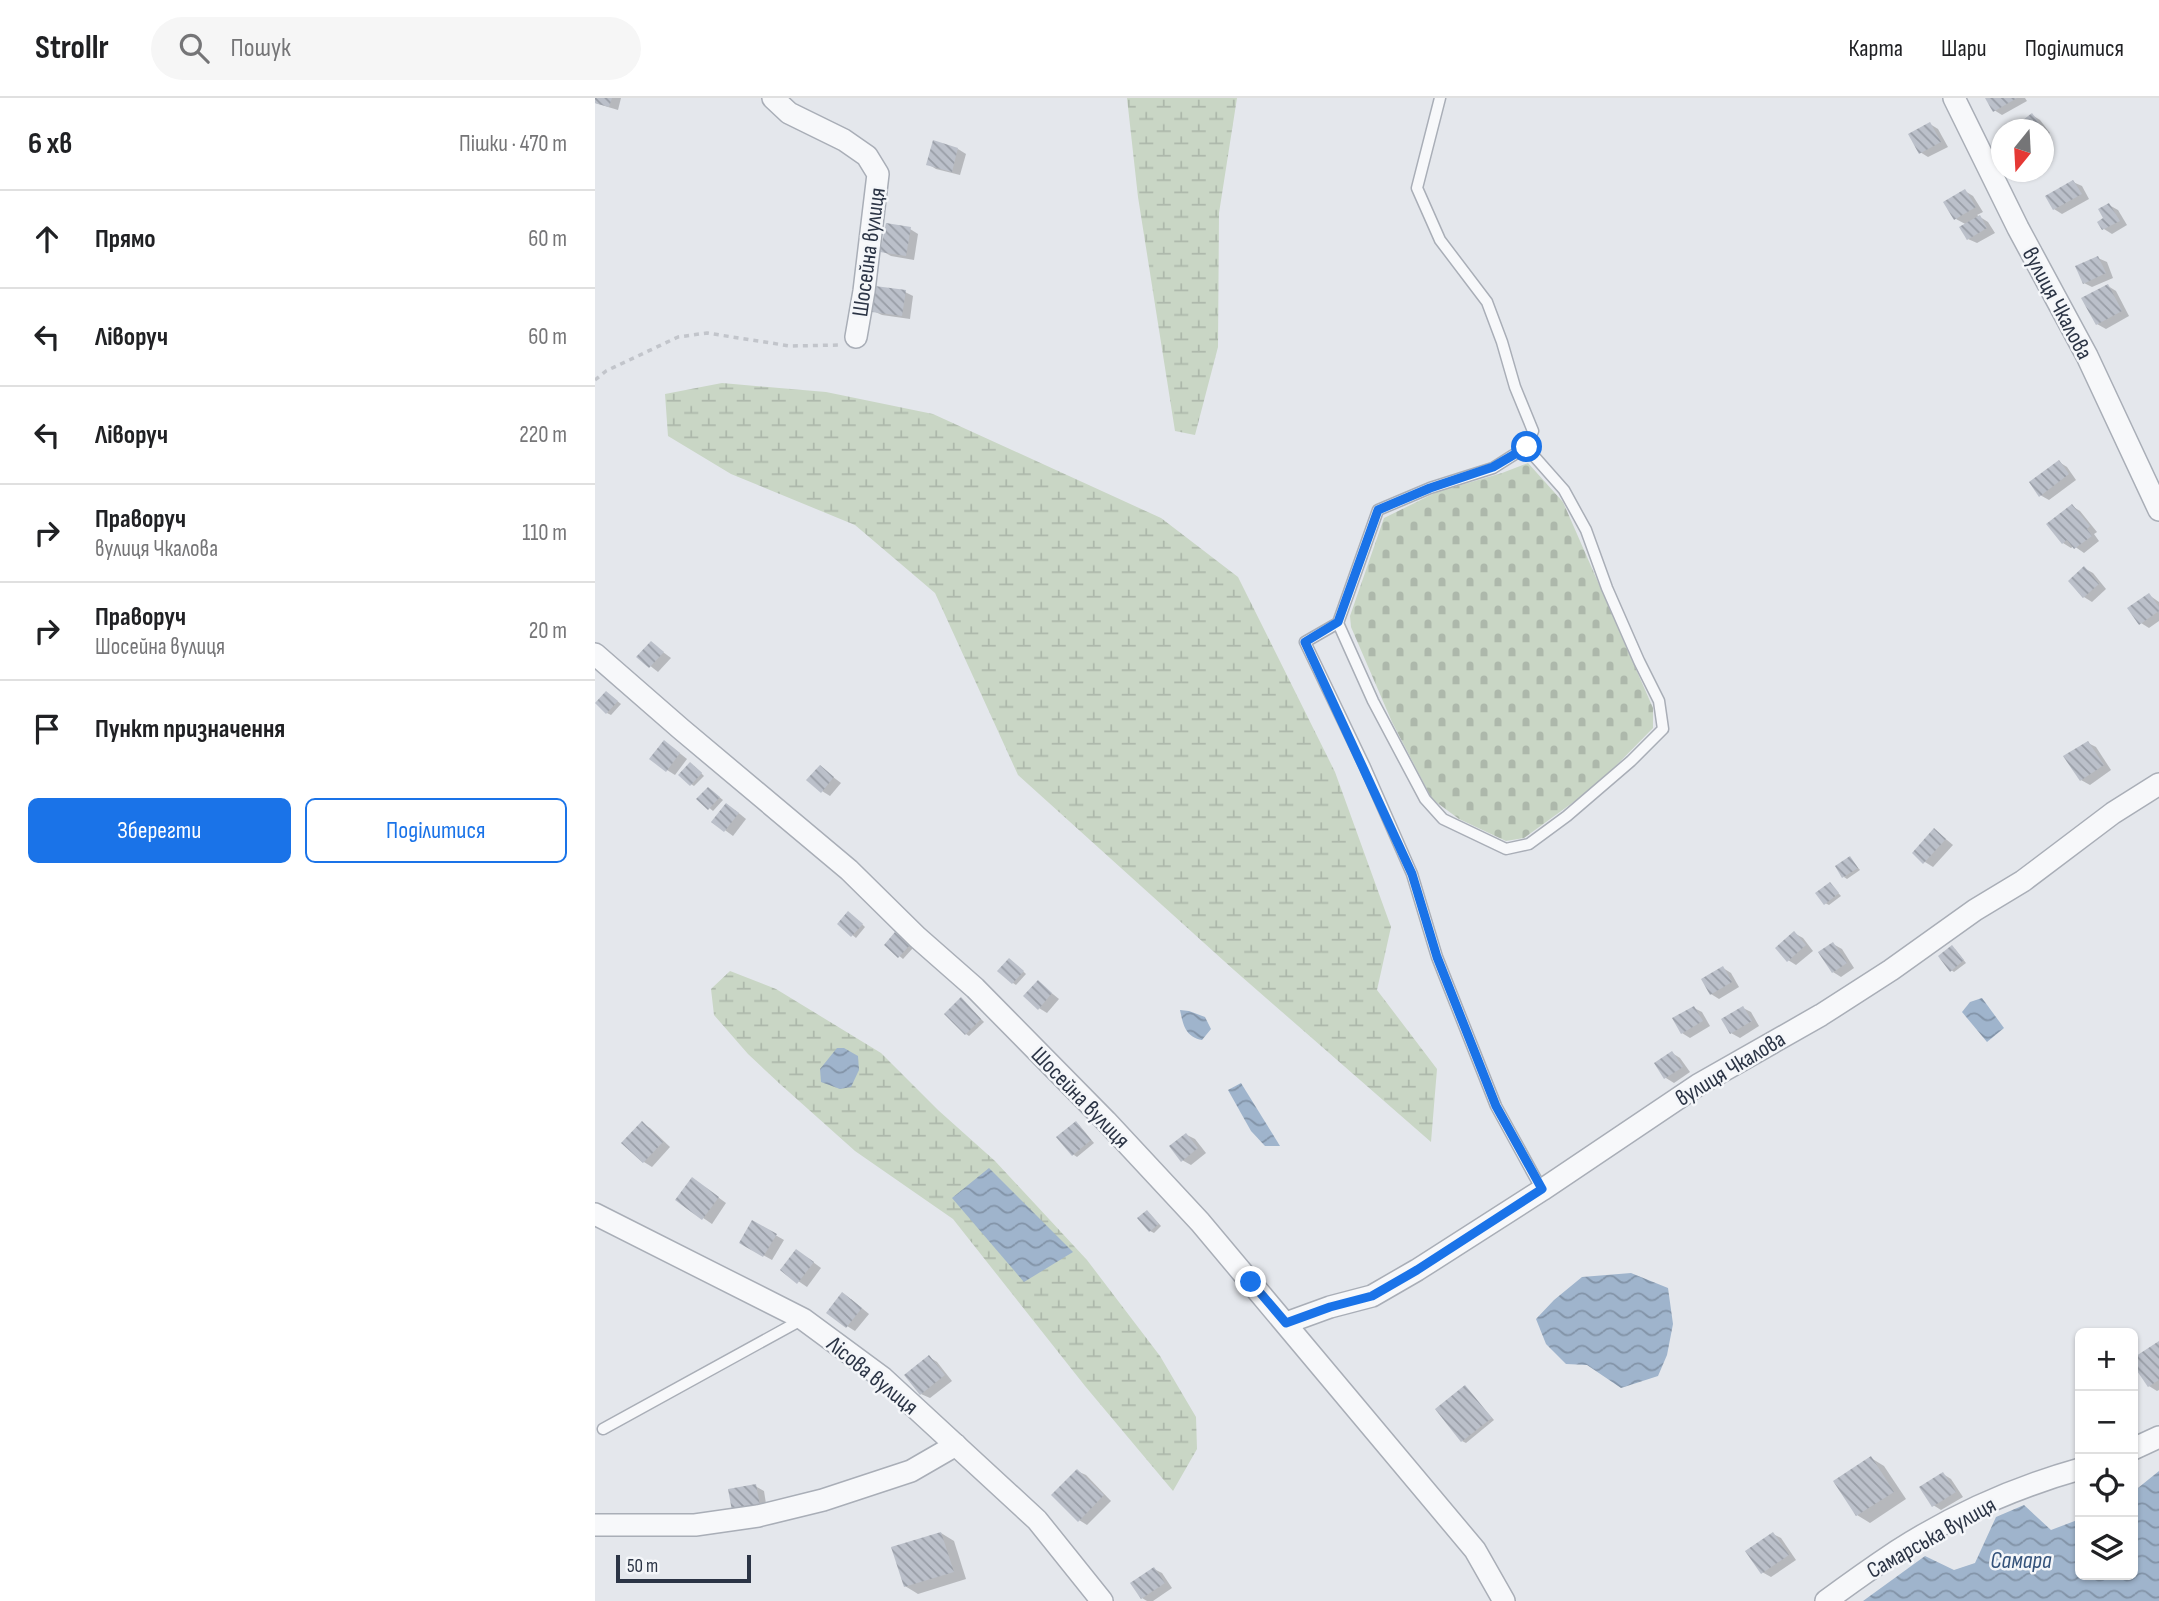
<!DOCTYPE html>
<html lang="uk">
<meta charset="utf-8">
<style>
body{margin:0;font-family:"Sofia Sans Condensed",sans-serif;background:#f6f6f6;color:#202124}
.controls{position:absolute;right:21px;bottom:21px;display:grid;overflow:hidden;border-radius:10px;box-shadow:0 2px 5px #0004}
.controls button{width:63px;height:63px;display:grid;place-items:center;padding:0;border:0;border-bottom:2px solid #e0e0e0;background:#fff;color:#202124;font:35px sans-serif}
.compass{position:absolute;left:1396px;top:21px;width:63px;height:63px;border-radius:50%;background:#fff;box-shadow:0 2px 5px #0004;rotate:198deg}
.scale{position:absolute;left:21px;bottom:18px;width:135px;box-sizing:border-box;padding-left:7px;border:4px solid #2b3445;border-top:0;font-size:19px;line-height:24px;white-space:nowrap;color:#2b3445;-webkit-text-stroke:5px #f4f6f9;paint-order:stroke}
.stop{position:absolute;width:21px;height:21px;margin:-16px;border:5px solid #1a73e8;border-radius:50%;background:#fff}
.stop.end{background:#1a73e8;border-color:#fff;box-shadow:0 2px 7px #0008}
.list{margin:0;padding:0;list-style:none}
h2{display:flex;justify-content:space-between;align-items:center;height:91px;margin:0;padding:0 28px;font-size:30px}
h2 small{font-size:23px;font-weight:400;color:#757577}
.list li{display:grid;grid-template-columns:46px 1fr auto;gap:21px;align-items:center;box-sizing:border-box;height:98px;padding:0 28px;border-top:2px solid #e0e0e0}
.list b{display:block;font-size:26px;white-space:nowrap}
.list p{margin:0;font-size:23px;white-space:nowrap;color:#757577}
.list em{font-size:23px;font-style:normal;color:#757577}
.actions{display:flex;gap:14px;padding:21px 28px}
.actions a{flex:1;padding:16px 0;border:2px solid #1a73e8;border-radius:10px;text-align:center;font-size:24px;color:#1a73e8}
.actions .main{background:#1a73e8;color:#fff}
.icon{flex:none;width:38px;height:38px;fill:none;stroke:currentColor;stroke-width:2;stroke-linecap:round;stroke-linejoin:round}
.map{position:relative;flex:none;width:1564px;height:1503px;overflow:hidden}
header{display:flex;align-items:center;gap:42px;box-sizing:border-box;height:98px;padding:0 35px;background:#fff;border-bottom:2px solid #e0e0e0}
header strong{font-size:33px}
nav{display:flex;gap:38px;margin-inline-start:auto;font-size:24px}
.search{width:490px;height:63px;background:#f6f6f6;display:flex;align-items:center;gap:18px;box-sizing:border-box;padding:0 24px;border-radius:38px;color:#757577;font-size:26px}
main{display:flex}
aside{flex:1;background:#fff}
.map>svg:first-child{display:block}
.wetland{fill:url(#wetland-marsh)}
.cemetery{fill:url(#cemetery-stones)}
.water{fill:url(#water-waves)}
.shadow{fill:#0003}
.building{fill:url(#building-back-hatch)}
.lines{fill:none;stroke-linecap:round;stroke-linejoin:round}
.lane-casing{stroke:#a9aeb7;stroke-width:13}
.street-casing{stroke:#a9aeb7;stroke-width:24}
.path{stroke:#c2c5cb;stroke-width:3.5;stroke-dasharray:5 5;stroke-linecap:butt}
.lane{stroke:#f7f8fa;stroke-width:10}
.street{stroke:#f7f8fa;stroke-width:21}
.route{stroke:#1a73e8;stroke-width:9}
.labels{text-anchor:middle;stroke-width:5;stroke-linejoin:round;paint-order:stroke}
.street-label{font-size:23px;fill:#2b3445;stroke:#f4f6f9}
.water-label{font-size:24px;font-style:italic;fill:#34527a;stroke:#f4f6f9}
</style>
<header>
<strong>Strollr</strong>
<div class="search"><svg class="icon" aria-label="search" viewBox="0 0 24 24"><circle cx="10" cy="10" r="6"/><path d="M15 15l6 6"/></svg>Пошук</div>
<nav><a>Карта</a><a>Шари</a><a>Поділитися</a></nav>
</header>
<main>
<aside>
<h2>6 хв<small>Пішки · 470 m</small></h2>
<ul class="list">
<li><svg class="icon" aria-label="ahead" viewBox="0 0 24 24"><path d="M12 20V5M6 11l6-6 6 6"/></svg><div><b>Прямо</b></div><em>60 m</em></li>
<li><svg class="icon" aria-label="left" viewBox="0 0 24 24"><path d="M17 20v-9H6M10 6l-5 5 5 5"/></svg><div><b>Ліворуч</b></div><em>60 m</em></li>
<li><svg class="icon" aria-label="left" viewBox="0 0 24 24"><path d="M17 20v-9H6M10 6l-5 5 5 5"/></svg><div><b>Ліворуч</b></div><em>220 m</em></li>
<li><svg class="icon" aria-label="right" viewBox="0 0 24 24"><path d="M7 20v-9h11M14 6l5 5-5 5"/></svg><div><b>Праворуч</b><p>вулиця Чкалова</p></div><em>110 m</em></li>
<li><svg class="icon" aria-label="right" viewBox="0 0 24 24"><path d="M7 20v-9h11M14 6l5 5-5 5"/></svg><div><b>Праворуч</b><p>Шосейна вулиця</p></div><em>20 m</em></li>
<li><svg class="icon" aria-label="arrive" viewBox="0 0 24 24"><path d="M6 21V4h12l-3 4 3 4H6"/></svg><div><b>Пункт призначення</b></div></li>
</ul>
<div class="actions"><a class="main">Зберегти</a><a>Поділитися</a></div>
</aside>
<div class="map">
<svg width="1564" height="1503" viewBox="0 0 1564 1503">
<defs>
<pattern id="wetland-marsh" width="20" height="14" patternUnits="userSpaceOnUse" patternTransform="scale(1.75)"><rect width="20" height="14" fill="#c9d6c5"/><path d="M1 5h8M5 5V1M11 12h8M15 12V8" fill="none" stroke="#adb8ab"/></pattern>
<pattern id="cemetery-stones" width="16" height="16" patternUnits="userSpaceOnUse" patternTransform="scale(1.75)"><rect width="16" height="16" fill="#c9d6c5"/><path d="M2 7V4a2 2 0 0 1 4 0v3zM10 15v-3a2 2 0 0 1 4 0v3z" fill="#adb8ab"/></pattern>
<pattern id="water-waves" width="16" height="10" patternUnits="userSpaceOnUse" patternTransform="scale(1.75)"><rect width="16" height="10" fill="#9fb4cc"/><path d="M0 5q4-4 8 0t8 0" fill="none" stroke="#8293a7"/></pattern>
<pattern id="building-back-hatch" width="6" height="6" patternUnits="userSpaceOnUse" patternTransform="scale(1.75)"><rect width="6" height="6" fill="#bbc0ca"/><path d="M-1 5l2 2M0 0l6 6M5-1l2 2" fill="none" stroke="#989da6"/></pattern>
</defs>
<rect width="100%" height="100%" fill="#e4e7ec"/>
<!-- wetland -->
<g class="wetland">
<path d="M 532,0 L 642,0 L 624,115 L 623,249 L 600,337 L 580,333 L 543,99 Z"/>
<path d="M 127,285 L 231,294 L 338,316 L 566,420 L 643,479 L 740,674 L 796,829 L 782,892 L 842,971 L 836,1044 L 639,872 L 423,677 L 340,495 L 260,427 L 136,376 L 73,338 L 70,296 Z"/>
<path d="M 135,873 L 181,891 L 286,955 L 343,1012 L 400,1063 L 492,1162 L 565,1258 L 601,1319 L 602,1351 L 578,1393 L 490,1288 L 358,1121 L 260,1053 L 185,986 L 153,956 L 119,917 L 116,891 Z"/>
</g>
<!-- cemetery -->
<path class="cemetery" d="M 933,365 L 968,404 L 1058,610 L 1058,630 L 1002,687 L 929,740 L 911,743 L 864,721 L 837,701 L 797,624 L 756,529 L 755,518 L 789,420 L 842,394 L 907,375 Z"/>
<!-- water -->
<g class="water">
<path d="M 1387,900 L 1409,930 L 1392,944 L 1367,914 L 1375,904 Z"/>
<path d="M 585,912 L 594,913 L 610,919 L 616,931 L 607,942 C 590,939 588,926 585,912 Z"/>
<path d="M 242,950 L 249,950 L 263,958 L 264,972 L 256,989 L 245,991 L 226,984 L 225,971 Z"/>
<path d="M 646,985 L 685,1048 L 670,1048 L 656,1033 L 633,992 Z"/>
<path d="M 394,1070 L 478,1154 L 429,1184 L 357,1100 Z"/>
<path d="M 1036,1175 L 1073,1190 L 1078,1226 L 1072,1257 L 1063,1278 L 1026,1290 L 992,1267 L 971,1266 L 951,1246 L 941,1221 L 959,1202 L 987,1179 Z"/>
<path d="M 1564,1373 L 1564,1503 L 1268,1503 L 1330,1458 L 1359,1472 L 1380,1465 L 1401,1419 L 1429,1407 L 1456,1432 L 1485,1421 L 1485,1477 L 1538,1477 L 1538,1394 Z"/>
</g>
<!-- shadow -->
<g class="shadow">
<path d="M 0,0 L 26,0 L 23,12 L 3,6 L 0,5 Z"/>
<path d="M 1392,0 L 1430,0 L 1432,3 L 1407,17 L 1399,12 Z"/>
<path d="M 1437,17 L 1445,22 L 1455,35 L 1448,40 L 1448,32 L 1418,32 Z"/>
<path d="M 1335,26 L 1343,31 L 1353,49 L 1333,59 L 1325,54 Z"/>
<path d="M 363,51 L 371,56 L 365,77 L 341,71 L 333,66 Z"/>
<path d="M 1478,84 L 1487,88 L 1494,101 L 1467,116 L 1459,111 Z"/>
<path d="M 1370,93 L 1378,98 L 1388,114 L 1382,117 L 1393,124 L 1400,135 L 1382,145 L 1373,141 L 1372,127 L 1361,121 Z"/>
<path d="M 1514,107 L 1523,112 L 1532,127 L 1517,136 L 1509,131 Z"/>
<path d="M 315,131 L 323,136 L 319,162 L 296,158 L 287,153 Z"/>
<path d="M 1503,160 L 1512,164 L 1518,180 L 1497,189 L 1489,185 Z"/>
<path d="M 1513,188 L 1521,193 L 1534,218 L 1511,231 L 1502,226 Z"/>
<path d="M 310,194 L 318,198 L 315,221 L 287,217 L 278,213 Z"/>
<path d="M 1464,364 L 1472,369 L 1481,382 L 1454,402 L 1445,397 Z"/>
<path d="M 1477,408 L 1485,413 L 1502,434 L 1499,436 L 1504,443 L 1489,455 L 1479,448 L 1476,450 L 1468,445 Z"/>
<path d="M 1489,470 L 1498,475 L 1511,491 L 1497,504 L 1489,499 Z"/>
<path d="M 1554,497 L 1564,504 L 1564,523 L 1554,530 L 1546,525 Z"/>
<path d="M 56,545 L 76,560 L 63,574 L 44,559 Z"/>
<path d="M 15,597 L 26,606 L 16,617 L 12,615 Z"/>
<path d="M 1493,645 L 1501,649 L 1516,672 L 1495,687 L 1486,682 Z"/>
<path d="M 77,649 L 92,661 L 80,677 L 72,672 Z"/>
<path d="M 99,668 L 109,678 L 99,688 L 96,686 Z"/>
<path d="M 225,669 L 246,685 L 235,698 L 227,693 Z"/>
<path d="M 117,693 L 128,702 L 118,713 L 104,701 Z"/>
<path d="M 140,712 L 151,721 L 138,738 L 119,724 Z"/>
<path d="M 1340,732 L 1358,747 L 1338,769 L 1330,764 Z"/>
<path d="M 1255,760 L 1265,772 L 1252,781 L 1249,779 Z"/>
<path d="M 1235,786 L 1246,798 L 1234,807 L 1230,805 Z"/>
<path d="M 257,817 L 270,829 L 261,840 L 244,826 Z"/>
<path d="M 1199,835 L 1208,840 L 1218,853 L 1201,867 L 1193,862 Z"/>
<path d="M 304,838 L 318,850 L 308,861 L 291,847 Z"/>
<path d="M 1238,846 L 1247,851 L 1259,870 L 1246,879 L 1238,874 Z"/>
<path d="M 1360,851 L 1371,865 L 1359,874 L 1356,872 Z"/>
<path d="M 418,864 L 431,876 L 421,887 L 418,885 Z"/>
<path d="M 1128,870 L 1136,875 L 1144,889 L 1124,901 L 1116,896 Z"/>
<path d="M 443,884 L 464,901 L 452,915 L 444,910 Z"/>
<path d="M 369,904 L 389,924 L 374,938 L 371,936 Z"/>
<path d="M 1099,910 L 1107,914 L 1115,928 L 1095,940 L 1087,935 Z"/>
<path d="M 1148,910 L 1156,914 L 1164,928 L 1145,940 L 1136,935 Z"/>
<path d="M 1077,955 L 1085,960 L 1095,974 L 1079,985 L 1071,980 L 1061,965 Z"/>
<path d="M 47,1026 L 55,1030 L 75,1049 L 57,1069 L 49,1064 Z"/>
<path d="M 484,1027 L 499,1045 L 482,1059 L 479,1057 Z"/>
<path d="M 592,1037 L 600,1041 L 611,1055 L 596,1067 L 587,1062 Z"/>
<path d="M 105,1086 L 131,1105 L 117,1126 L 82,1102 Z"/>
<path d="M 555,1116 L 566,1128 L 559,1135 L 555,1133 Z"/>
<path d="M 158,1124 L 189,1142 L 177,1162 L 146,1145 Z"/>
<path d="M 210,1158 L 226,1170 L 212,1189 L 187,1172 Z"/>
<path d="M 256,1201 L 274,1216 L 260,1233 L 252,1228 Z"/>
<path d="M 1564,1245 L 1564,1292 L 1562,1293 L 1554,1288 L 1538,1262 Z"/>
<path d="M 334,1259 L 342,1264 L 357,1283 L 335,1300 L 326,1296 Z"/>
<path d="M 870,1289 L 899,1322 L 871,1345 L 867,1343 Z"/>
<path d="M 1276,1360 L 1289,1368 L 1311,1401 L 1275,1425 L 1262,1417 Z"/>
<path d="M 482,1373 L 491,1377 L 516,1403 L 492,1427 L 484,1422 Z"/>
<path d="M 1348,1376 L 1356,1381 L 1368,1399 L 1346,1412 L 1338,1407 Z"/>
<path d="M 160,1388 L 169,1393 L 172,1412 L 147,1417 Z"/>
<path d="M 346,1435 L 359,1443 L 371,1481 L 323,1496 L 310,1488 Z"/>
<path d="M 1178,1436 L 1186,1440 L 1201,1462 L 1176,1479 L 1167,1474 Z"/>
<path d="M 559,1471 L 567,1475 L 577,1490 L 558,1503 L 552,1503 L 547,1500 Z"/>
</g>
<!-- building -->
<g class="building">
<path d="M 0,0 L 17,0 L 14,9 L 0,5 Z"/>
<path d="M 1390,0 L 1422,0 L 1398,14 Z"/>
<path d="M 1437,15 L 1448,30 L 1446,32 L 1415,32 Z"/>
<path d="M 1335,24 L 1346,44 L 1324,56 L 1313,36 Z"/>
<path d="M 338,42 L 363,50 L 357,74 L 331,67 Z"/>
<path d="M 1478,82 L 1487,96 L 1458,112 L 1450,98 Z"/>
<path d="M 1370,91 L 1381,109 L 1359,122 L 1348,104 Z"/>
<path d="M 1514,105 L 1525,123 L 1507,132 L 1502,124 L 1508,120 L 1503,111 Z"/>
<path d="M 1385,117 L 1392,130 L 1372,142 L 1364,129 Z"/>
<path d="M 291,125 L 316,129 L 311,158 L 285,154 Z"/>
<path d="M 1503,158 L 1511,175 L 1488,186 L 1480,168 Z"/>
<path d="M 1513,186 L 1527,213 L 1501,227 L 1486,200 Z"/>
<path d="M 280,188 L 311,192 L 307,218 L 277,214 Z"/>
<path d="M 1464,362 L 1474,376 L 1444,399 L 1434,384 Z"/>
<path d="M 1477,406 L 1495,428 L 1492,431 L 1497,438 L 1479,451 L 1472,442 L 1467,446 L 1451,426 Z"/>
<path d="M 1489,468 L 1504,486 L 1488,500 L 1473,483 Z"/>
<path d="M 1554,495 L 1564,509 L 1564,513 L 1544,527 L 1532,510 Z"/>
<path d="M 56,543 L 69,554 L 54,570 L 41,559 Z"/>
<path d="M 11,593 L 23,603 L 11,616 L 0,605 Z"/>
<path d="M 69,642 L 85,655 L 71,674 L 54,661 Z"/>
<path d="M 1493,643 L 1509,667 L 1485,683 L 1468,658 Z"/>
<path d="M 95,664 L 107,675 L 95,688 L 83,677 Z"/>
<path d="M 225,667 L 239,679 L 226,695 L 211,682 Z"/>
<path d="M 113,689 L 125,699 L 113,712 L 101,701 Z"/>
<path d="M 131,705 L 144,715 L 129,734 L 116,724 Z"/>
<path d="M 1339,730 L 1351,741 L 1328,766 L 1317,755 Z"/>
<path d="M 1255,758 L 1263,770 L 1247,780 L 1240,768 Z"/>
<path d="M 1235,784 L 1244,795 L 1229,807 L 1220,795 Z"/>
<path d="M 253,813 L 268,826 L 256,839 L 242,826 Z"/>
<path d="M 1199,833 L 1211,847 L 1192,864 L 1180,850 Z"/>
<path d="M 300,834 L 315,847 L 303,860 L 289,847 Z"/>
<path d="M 1238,844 L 1252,865 L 1237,875 L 1223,854 Z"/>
<path d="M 1357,847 L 1369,862 L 1355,874 L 1343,858 Z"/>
<path d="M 414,860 L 429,873 L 417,886 L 402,873 Z"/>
<path d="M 1128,868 L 1137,884 L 1115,897 L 1106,881 Z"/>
<path d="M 443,882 L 457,895 L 443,912 L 428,898 Z"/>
<path d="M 366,899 L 386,921 L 370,937 L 349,916 Z"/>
<path d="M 1099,908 L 1108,923 L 1086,936 L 1077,920 Z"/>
<path d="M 1148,908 L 1157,923 L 1135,936 L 1126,921 Z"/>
<path d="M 1077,953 L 1088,969 L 1069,981 L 1059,965 Z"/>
<path d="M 47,1023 L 68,1044 L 48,1065 L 26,1045 Z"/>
<path d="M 481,1023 L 496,1042 L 477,1058 L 461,1039 Z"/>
<path d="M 591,1035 L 603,1050 L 586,1064 L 574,1048 Z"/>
<path d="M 97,1079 L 124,1099 L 107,1122 L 80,1102 Z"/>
<path d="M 552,1112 L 564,1126 L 554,1134 L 542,1120 Z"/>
<path d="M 157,1122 L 182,1136 L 168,1159 L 144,1145 Z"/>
<path d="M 201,1151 L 219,1164 L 202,1186 L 185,1172 Z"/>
<path d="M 247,1194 L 267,1210 L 251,1230 L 231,1215 Z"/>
<path d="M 1564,1243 L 1564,1282 L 1553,1289 L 1538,1267 L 1538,1260 Z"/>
<path d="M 334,1257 L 350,1277 L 325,1297 L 309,1277 Z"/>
<path d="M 870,1287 L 897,1320 L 866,1344 L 840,1311 Z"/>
<path d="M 1276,1358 L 1299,1394 L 1261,1418 L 1238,1383 Z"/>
<path d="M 482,1371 L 509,1397 L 483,1424 L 456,1397 Z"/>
<path d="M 1348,1374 L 1361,1394 L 1337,1409 L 1324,1389 Z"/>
<path d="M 161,1386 L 165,1408 L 137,1413 L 133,1391 Z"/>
<path d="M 346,1434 L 359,1474 L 309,1489 L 296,1449 Z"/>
<path d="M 1178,1434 L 1194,1457 L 1166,1476 L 1150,1453 Z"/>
<path d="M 559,1469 L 570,1485 L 546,1501 L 535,1485 Z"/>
</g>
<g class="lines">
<!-- lane casing -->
<g class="lane-casing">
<g id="lane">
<path d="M 845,0 L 822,90 L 845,142 L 892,204 L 907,244 L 920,289 L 938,333 L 931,349 L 898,370 L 835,390 L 783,412 L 743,525 L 710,544 L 770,669 L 817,776 L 842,859 L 901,1008 L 947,1092"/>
<path d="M 743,525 L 778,603 L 830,701 L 848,721 L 911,751 L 934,746 L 972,718 L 1036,663 L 1068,631 L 1064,603 L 1044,563 L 1012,490 L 991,432 L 969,392 L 931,349"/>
<path d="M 8,1331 L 208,1221"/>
</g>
</g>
<!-- street casing -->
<g class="street-casing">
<g id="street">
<path d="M 178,0 L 194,15 L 249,42 L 272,58 L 283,76 L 269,193 L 261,239"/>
<path d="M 1359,0 L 1423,130 L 1492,258 L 1564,412"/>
<path d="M 0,556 L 86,631 L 254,772 L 322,839 L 380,890 L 511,1023 L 605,1124 L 880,1452 L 909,1503"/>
<path d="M 0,1116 L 208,1221 L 288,1280 L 442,1422 L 507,1503"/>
<path d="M 691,1225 L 735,1209 L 777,1198 L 822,1172 L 947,1092 L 1103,987 L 1226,917 L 1296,872 L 1380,812 L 1428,783 L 1518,715 L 1564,686"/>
<path d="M 1538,1351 L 1564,1339"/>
<path d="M 0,1427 L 100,1427 L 163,1418 L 228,1402 L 316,1373 L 361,1347"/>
<path d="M 1231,1503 C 1254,1486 1278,1469 1302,1453 C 1358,1417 1421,1389 1485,1371"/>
</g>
</g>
<!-- path -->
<path class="path" d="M 0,282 L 11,273 L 83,239 L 112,235 L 195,248 L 245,247"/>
<!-- lane -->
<use href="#lane" class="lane"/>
<!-- street -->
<use href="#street" class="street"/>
</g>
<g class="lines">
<!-- route -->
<path class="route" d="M 656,1184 L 691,1225 L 735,1209 L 777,1198 L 822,1172 L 947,1091 L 901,1008 L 842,859 L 817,776 L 710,544 L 743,524 L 783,412 L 835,390 L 898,369 L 932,349"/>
</g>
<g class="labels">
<!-- street labels -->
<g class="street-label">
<text transform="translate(273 154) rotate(-82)" y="8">Шосейна вулиця</text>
<text transform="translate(1463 205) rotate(62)" y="8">вулиця Чкалова</text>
<text transform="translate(1135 970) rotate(-31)" y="8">вулиця Чкалова</text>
<text transform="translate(486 999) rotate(46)" y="8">Шосейна вулиця</text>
<text transform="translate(278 1277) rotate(39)" y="8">Лісова вулиця</text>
<text transform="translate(1336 1439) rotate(-29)" y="8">Самарська вулиця</text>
</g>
<!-- water labels -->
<g class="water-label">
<text x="1426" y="1470">Самара</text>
</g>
</g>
</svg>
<div class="controls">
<button>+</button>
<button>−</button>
<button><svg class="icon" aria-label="locate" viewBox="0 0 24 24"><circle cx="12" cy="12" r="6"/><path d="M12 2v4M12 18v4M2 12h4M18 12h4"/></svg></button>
<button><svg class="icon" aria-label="layers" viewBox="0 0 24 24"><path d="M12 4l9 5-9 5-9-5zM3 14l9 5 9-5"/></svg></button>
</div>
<svg class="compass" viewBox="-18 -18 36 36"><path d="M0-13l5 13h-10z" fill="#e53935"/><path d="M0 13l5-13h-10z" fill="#757577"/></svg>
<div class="scale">50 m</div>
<div class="stop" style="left:932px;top:349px"></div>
<div class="stop end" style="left:656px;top:1184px"></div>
</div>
</main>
